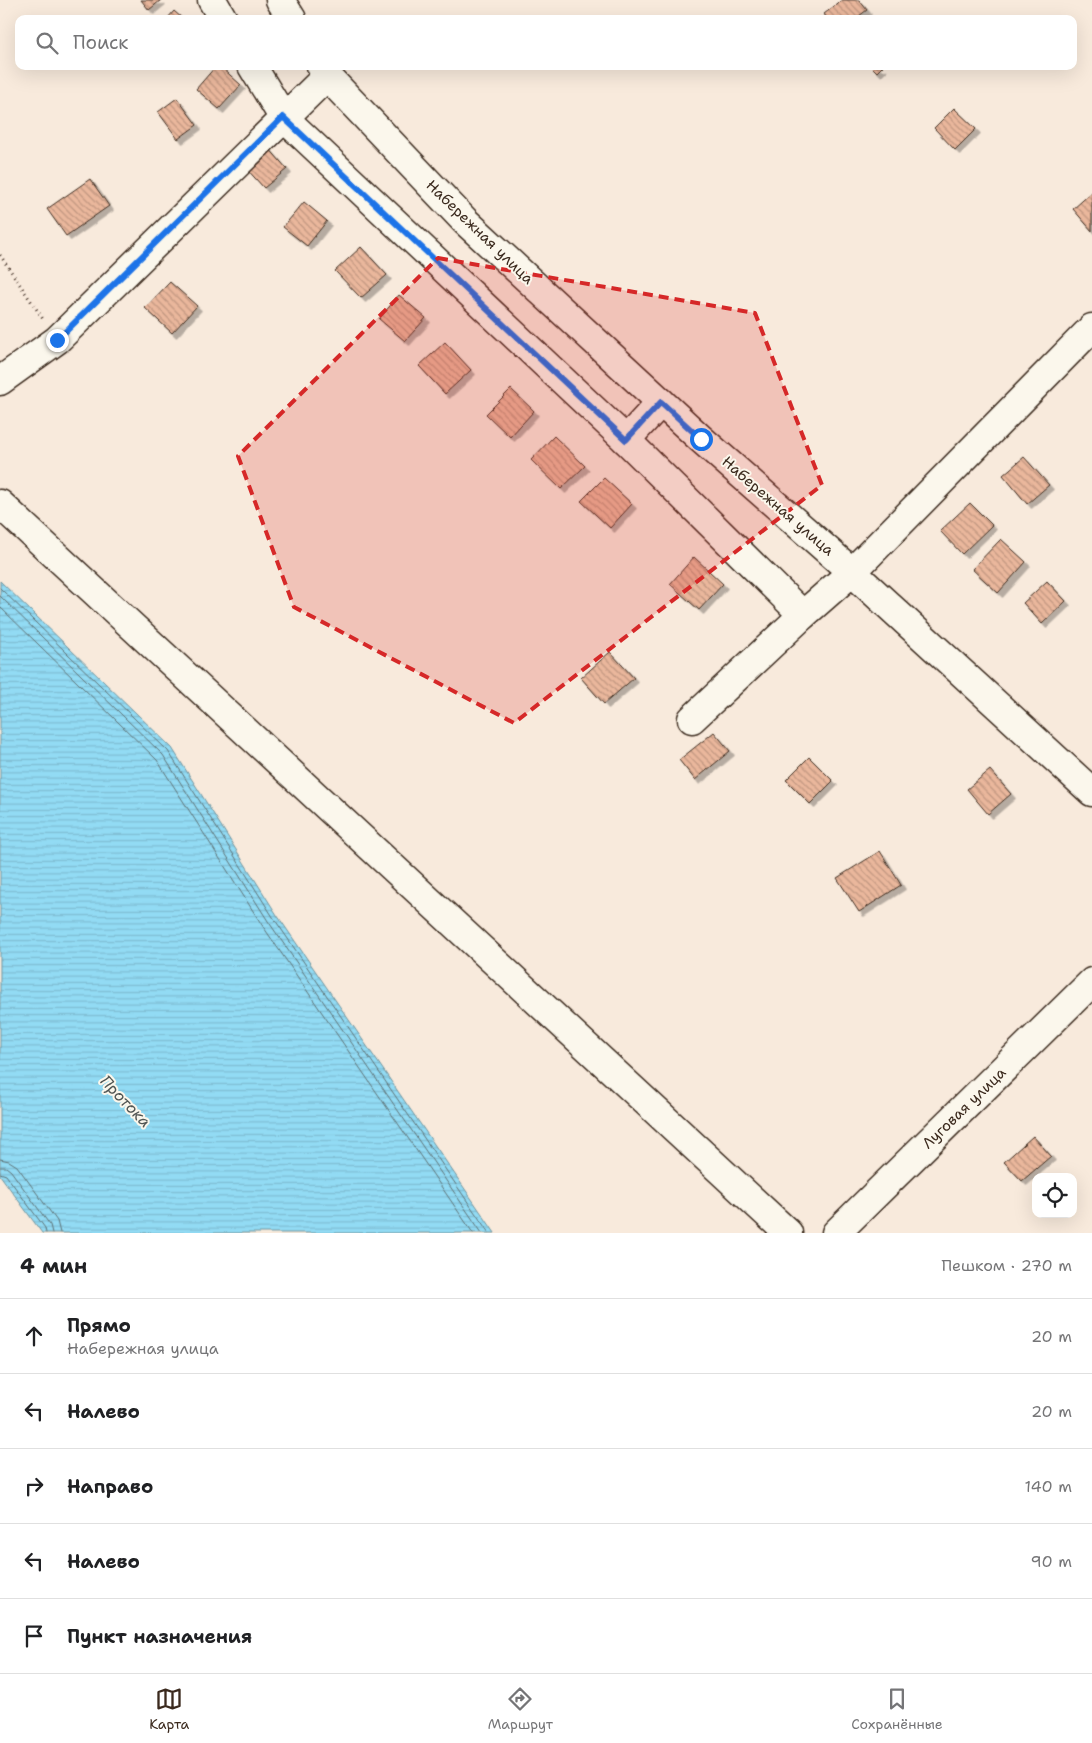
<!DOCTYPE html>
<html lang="ru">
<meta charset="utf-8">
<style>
body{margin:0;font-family:"Shantell Sans",sans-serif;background:#f2f2f2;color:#202124}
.controls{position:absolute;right:15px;bottom:15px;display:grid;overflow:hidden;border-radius:10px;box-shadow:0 5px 20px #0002}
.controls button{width:45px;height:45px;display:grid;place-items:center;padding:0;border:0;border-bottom:1px solid #e0e0e0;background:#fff;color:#202124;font:25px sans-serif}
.stop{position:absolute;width:15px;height:15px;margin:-11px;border:4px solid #1a73e8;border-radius:50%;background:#fff}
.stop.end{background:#1a73e8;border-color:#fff;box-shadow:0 1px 5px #0008}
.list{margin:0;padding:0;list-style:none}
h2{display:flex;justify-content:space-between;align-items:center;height:65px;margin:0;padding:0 20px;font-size:21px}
h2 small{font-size:16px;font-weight:400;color:#757577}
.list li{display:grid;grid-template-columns:32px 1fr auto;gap:15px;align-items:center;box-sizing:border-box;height:75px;padding:0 20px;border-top:1px solid #e0e0e0}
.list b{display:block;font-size:19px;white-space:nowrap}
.list p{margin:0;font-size:16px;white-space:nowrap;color:#757577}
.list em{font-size:16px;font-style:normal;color:#757577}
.icon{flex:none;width:28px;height:28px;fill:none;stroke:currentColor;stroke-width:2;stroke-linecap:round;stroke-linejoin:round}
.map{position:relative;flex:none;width:1092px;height:1233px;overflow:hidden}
.search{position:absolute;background:#fff;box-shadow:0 5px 20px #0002;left:15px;right:15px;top:15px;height:55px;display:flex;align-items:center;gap:12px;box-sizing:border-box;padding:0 18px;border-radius:10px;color:#757577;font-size:19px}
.sheet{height:440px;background:#fff}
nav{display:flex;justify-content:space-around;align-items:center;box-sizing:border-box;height:70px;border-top:1px solid #e0e0e0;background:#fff;font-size:14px;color:#757577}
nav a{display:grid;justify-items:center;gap:2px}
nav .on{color:#3b2a1e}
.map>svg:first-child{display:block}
.water{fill:url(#water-rules);stroke:#6f949e}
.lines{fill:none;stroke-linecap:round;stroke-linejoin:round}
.shore{stroke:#5e7174;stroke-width:1}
.building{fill:url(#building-back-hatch);stroke:#3b2a1e;filter:url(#shadow)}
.minor-casing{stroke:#3b2a1e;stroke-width:31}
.path{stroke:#3b2a1e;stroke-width:3;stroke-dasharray:1 4;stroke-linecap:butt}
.minor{stroke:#fbf7ec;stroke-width:28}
.route{stroke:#1a73e8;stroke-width:6}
.marked{fill:#d62828;fill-opacity:0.2;stroke:#d62828;stroke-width:4;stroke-dasharray:10 6;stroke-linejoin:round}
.labels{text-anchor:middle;stroke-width:4;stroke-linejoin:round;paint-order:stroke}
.street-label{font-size:15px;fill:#3b2a1e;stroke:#fbf7ec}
.water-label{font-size:16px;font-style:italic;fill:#515654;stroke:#fbf7ec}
</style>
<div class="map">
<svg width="1092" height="1233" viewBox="0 0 1092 1233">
<defs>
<pattern id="water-rules" width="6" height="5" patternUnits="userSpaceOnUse" patternTransform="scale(1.25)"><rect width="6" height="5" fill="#92dbf4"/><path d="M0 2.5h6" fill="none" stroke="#7fbcd1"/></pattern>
<pattern id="building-back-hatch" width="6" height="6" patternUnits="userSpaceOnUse" patternTransform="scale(1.25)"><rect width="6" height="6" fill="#eab79c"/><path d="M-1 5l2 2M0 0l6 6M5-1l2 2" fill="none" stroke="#bf957f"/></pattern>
<filter id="shadow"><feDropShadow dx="4.5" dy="4.5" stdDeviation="0" flood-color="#0004"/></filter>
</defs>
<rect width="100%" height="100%" fill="#f8eadc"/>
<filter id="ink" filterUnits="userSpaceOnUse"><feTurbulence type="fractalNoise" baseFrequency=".02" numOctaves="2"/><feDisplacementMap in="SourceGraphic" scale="10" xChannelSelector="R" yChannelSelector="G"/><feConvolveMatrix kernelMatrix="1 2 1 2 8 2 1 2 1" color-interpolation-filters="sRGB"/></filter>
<g filter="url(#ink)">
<!-- water -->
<path class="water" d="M 0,581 L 172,748 L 277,915 L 495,1233 L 42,1233 L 0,1175 Z"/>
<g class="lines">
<!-- shore -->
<g class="shore">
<path d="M 0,588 L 168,751 L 273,917 L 489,1233"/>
<path d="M 0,596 L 163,755 L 268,921 L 482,1233"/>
<path d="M 0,607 L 157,760 L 262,925 L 473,1233"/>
<path d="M 0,1159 L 9,1161 L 17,1166 L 57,1221 L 60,1233"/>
<path d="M 0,1167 L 6,1167 L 11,1171 L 50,1225 L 52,1233"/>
<path d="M 0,1173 L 6,1175 L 45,1228 L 46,1233"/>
</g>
</g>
<!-- building -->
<g class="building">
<path d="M 141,0 L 161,0 L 149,10 Z"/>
<path d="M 842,0 L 859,0 L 867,10 L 855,19 L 827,19 L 824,14 Z"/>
<path d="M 174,11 L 183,19 L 167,19 Z"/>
<path d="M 216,66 L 220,66 L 241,85 L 219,109 L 196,89 Z"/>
<path d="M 871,66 L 883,66 L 877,72 Z"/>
<path d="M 177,98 L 197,125 L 178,139 L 158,112 Z"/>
<path d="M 954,108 L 976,129 L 955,150 L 934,128 Z"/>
<path d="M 268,147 L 287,169 L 264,188 L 245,167 Z"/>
<path d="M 90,179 L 109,206 L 66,236 L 47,209 Z"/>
<path d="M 1092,192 L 1092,231 L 1073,209 Z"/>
<path d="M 304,202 L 327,221 L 307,246 L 283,227 Z"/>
<path d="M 361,247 L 387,275 L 361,298 L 335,271 Z"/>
<path d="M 170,282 L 197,306 L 172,333 L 145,308 Z"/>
<path d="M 399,295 L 426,318 L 405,341 L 379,319 Z"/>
<path d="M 445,342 L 471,370 L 445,394 L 419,366 Z"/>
<path d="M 511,389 L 534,411 L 510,437 L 486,414 Z"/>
<path d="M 554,436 L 585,466 L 561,489 L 531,460 Z"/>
<path d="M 1024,457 L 1049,485 L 1027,504 L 1003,475 Z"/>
<path d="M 604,478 L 632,504 L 610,528 L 581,501 Z"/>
<path d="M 970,503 L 992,525 L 962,554 L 940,531 Z"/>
<path d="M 1001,539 L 1026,562 L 998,593 L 972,569 Z"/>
<path d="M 694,557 L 723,584 L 699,610 L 670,584 Z"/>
<path d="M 1047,581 L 1066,601 L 1042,624 L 1023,603 Z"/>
<path d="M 610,652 L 634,678 L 604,704 L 581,678 Z"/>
<path d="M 714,732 L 730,751 L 695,780 L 679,760 Z"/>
<path d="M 809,757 L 833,781 L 810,804 L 786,780 Z"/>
<path d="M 990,770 L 1011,794 L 988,814 L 967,789 Z"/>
<path d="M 880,851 L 901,885 L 859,912 L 837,878 Z"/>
<path d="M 1033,1136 L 1051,1156 L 1022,1181 L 1004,1162 Z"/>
</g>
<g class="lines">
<!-- minor casing -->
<g class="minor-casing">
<g id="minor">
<path d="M 212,0 L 223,19"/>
<path d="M 280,0 L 292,19"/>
<path d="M 252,66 L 283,117 L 626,440 L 803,615"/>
<path d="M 321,66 L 327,76 L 465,221 L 701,439 L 852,572 L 1092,792"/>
<path d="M 0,381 L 57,340 L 327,76"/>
<path d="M 626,440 L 661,402"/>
<path d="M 0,504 L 788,1233"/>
<path d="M 692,719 L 803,615 L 852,572 L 1092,328"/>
<path d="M 836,1233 L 1092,982"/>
</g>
</g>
<!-- path -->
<path class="path" d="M 0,255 L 43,319"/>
<!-- minor -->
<use href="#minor" class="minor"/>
</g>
</g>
<g class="lines" filter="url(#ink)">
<!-- route -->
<path class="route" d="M 57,340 L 283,117 L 626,440 L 661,402 L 701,439"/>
</g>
<!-- marked area -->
<path class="marked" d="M 438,258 L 755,313 L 822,485 L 514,723 L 294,607 L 238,456 Z"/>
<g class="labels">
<!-- street labels -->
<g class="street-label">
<text transform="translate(480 232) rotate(44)" y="5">Набережная улица</text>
<text transform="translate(778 506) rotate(41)" y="5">Набережная улица</text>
<text transform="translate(964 1108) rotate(-44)" y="5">Луговая улица</text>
</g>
<!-- water labels -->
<g class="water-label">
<text transform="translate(126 1101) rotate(46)" y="6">Протока</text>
</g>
</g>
</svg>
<div class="controls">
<button><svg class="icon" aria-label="locate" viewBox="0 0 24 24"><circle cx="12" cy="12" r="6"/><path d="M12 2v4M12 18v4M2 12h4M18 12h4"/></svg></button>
</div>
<div class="stop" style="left:701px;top:439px"></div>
<div class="stop end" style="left:57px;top:340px"></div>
<div class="search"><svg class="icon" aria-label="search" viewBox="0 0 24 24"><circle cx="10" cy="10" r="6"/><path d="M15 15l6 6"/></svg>Поиск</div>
</div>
<section class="sheet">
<h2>4 мин<small>Пешком · 270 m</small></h2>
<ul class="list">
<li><svg class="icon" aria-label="ahead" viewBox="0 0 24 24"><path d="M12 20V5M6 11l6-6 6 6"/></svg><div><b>Прямо</b><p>Набережная улица</p></div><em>20 m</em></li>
<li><svg class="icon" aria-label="left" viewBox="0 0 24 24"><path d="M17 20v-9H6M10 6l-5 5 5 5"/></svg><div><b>Налево</b></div><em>20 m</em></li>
<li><svg class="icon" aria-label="right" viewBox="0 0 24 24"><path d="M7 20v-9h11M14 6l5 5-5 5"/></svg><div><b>Направо</b></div><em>140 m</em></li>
<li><svg class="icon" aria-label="left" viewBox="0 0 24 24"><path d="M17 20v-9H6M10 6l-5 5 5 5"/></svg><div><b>Налево</b></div><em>90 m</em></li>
<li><svg class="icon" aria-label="arrive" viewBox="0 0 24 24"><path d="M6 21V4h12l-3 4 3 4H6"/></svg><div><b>Пункт назначения</b></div></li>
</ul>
</section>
<nav>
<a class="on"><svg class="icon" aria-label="map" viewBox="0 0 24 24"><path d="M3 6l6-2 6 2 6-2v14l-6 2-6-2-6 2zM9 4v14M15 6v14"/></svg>Карта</a>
<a><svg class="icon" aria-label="directions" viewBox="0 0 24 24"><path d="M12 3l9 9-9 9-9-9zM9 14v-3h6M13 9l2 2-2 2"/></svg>Маршрут</a>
<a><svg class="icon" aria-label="saved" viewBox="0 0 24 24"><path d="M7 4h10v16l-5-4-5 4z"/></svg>Сохранённые</a>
</nav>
